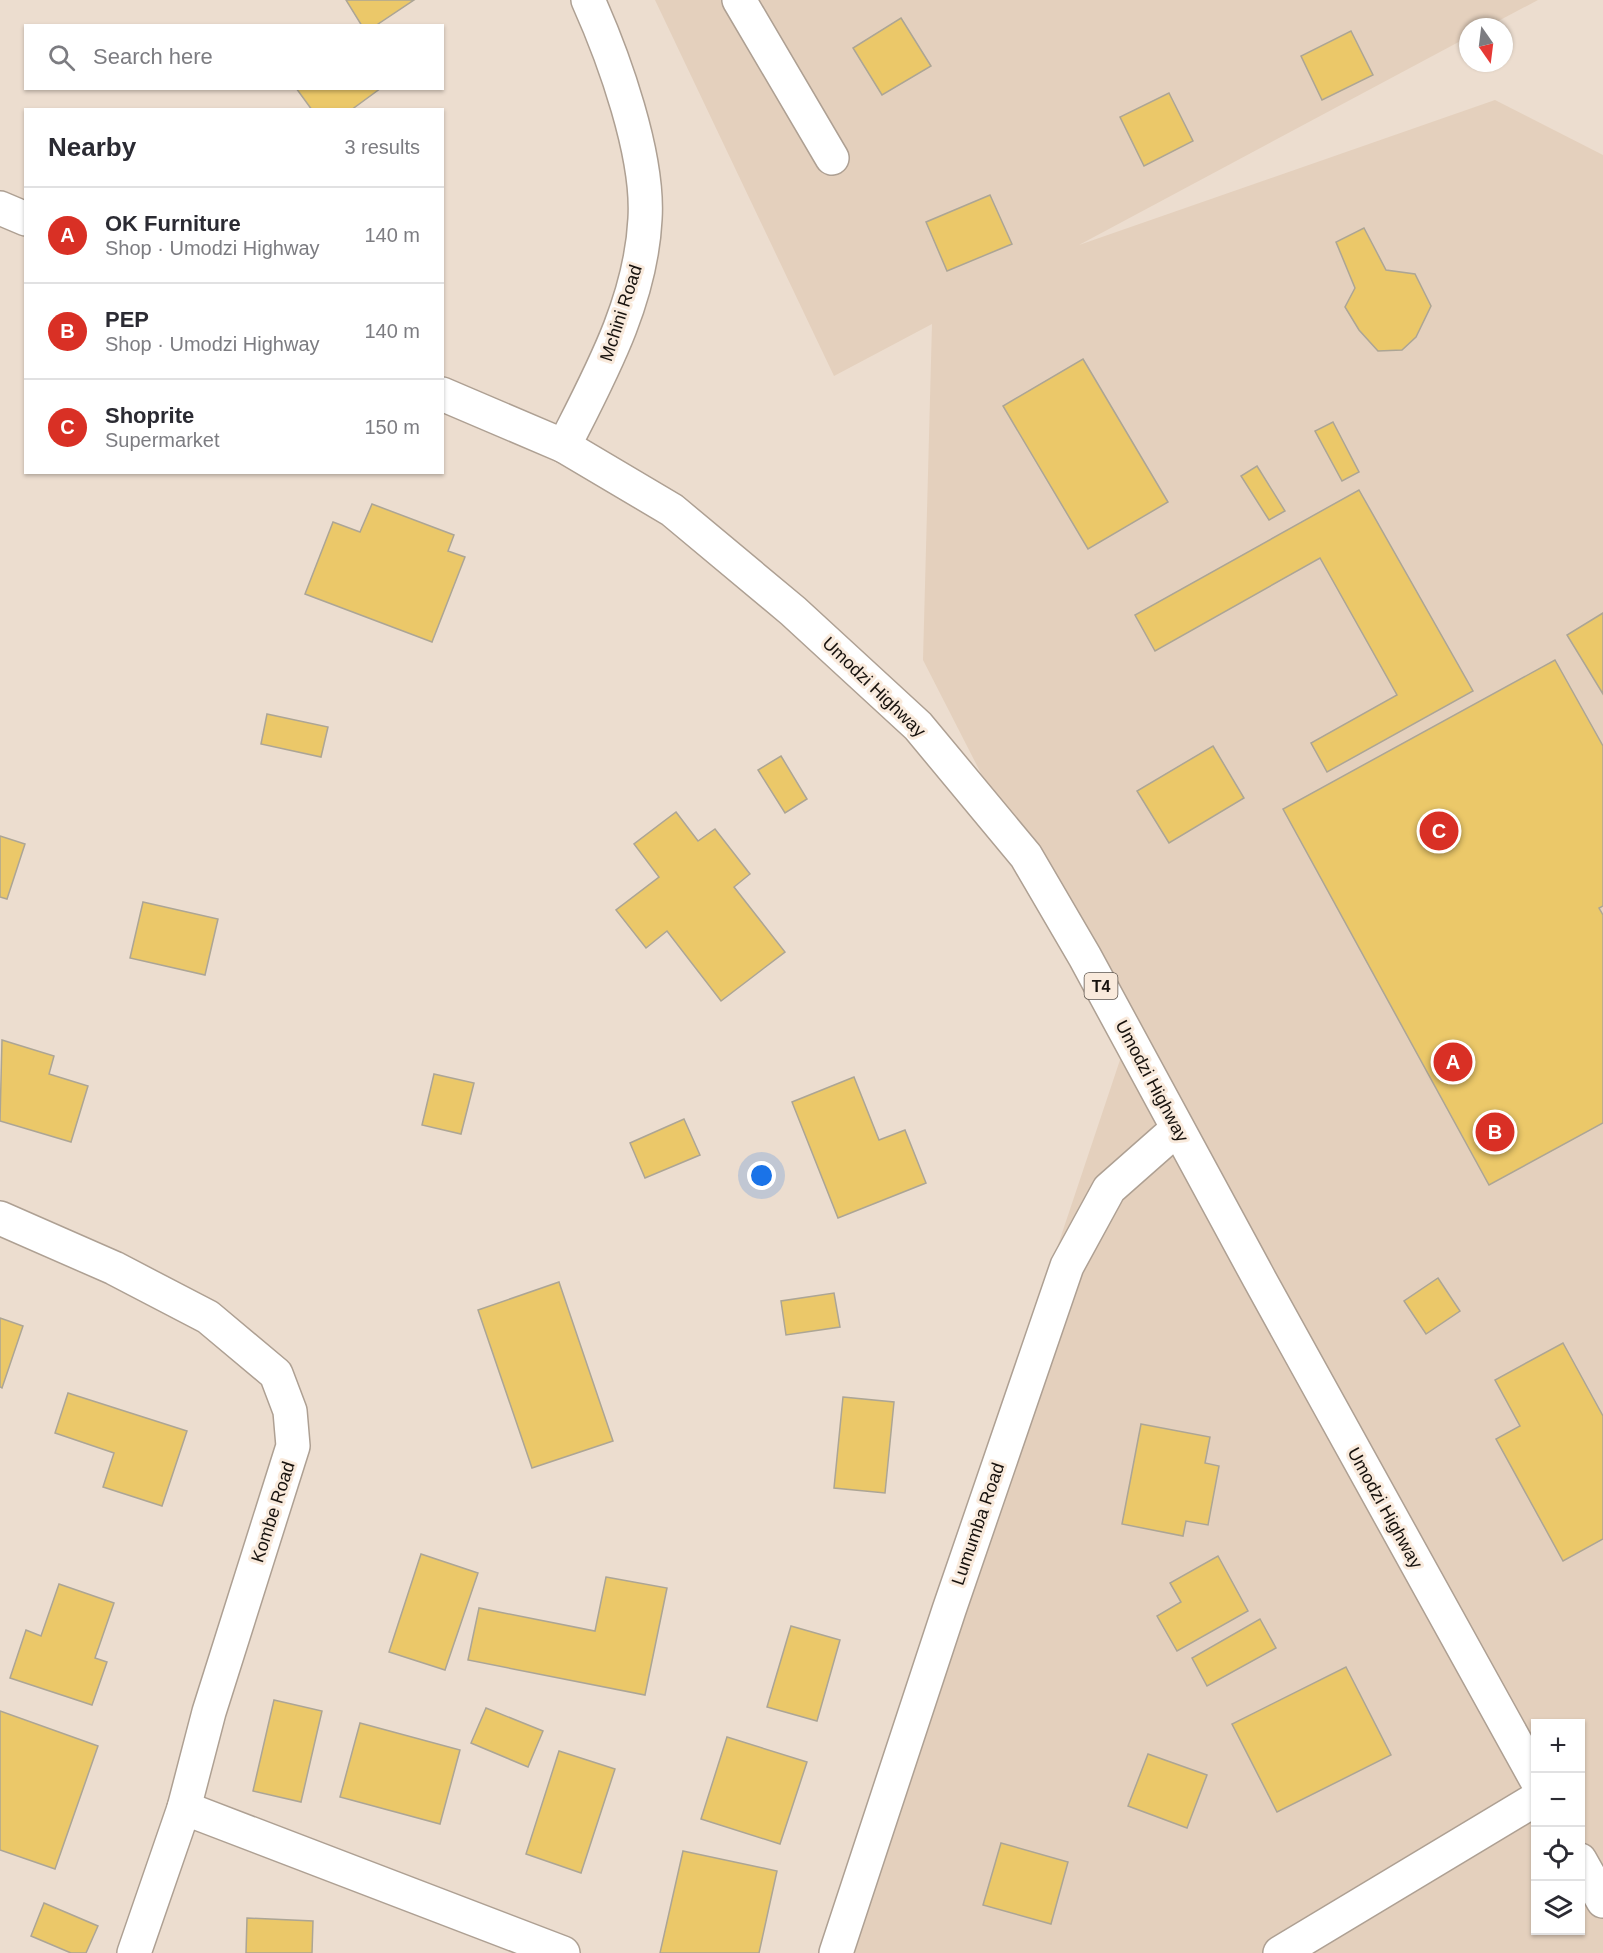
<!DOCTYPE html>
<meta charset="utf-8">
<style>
body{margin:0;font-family:Helvetica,sans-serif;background:#f7f7f7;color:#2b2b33}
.controls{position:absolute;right:18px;bottom:18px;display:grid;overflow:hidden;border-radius:0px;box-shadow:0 2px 4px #0004}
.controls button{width:54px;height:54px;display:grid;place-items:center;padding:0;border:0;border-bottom:2px solid #e1e1e2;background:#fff;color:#2b2b33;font:30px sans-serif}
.compass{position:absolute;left:1459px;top:18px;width:54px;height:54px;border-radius:50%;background:#fff;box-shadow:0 2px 4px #0004;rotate:166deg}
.you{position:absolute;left:762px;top:1176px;width:21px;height:21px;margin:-15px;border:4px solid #fff;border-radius:50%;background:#1a73e8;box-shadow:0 0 0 9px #1a73e833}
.badge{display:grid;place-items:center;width:39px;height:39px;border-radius:50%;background:#d93025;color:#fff;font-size:20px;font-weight:700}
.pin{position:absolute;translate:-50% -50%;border:3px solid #fff;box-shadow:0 2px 6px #0006}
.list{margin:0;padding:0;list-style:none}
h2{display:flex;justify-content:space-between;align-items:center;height:78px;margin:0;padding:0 24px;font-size:26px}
h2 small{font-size:20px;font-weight:400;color:#7c7c81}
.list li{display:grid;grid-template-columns:39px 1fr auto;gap:18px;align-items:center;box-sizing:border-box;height:96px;padding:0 24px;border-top:2px solid #e1e1e2}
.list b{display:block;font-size:22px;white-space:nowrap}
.list p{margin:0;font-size:20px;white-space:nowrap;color:#7c7c81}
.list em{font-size:20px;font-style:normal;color:#7c7c81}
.icon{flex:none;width:33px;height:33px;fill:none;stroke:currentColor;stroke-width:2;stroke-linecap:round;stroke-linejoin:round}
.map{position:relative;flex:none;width:1603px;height:1953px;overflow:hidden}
.search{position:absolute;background:#fff;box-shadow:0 2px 4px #0004;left:24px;top:24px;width:420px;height:66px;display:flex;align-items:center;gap:15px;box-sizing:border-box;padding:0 21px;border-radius:0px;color:#7c7c81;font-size:22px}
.panel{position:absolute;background:#fff;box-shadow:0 2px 4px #0004;left:24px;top:108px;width:420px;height:366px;border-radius:0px}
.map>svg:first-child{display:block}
.built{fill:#e4d0bd;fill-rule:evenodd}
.building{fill:#ebc869;stroke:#aca595;stroke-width:1.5}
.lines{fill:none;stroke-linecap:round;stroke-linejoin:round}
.street-casing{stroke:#aea093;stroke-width:36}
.secondary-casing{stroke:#aea093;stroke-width:36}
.highway-casing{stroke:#aea093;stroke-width:36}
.street{stroke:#fff;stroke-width:33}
.secondary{stroke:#fff;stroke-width:33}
.highway{stroke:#fff;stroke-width:33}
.labels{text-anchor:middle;stroke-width:6;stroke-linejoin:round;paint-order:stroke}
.shield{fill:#f9eadc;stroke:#5b534c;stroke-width:1.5}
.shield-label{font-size:16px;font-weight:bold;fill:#17120e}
.street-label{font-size:18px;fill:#17120e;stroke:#f9eadc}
</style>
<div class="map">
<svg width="1603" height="1953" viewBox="0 0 1603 1953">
<rect width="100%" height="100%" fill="#ecddcf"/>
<!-- built -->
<path class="built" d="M 655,0 L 1538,0 L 1487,27 L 1468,27 L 1468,37 L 1079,245 L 1495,100 L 1603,155 L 1603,1953 L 821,1953 L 1123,1051 L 923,660 L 932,324 L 834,376 ZM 1536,1724 L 1580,1724 L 1580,1930 L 1536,1930 Z"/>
<!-- building -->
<g class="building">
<path d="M 346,0 L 414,0 L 375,26 L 362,26 Z"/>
<path d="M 901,18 L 931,66 L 882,95 L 853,48 Z"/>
<path d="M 1351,31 L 1373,75 L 1322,100 L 1301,56 Z"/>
<path d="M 296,88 L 381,88 L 351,110 L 312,110 Z"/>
<path d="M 1169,93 L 1193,141 L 1144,166 L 1120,117 Z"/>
<path d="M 990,195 L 1012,244 L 947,271 L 926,222 Z"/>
<path d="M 1364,228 L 1386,270 L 1415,274 L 1431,306 L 1416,337 L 1402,350 L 1378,351 L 1359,330 L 1345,307 L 1355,288 L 1336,242 Z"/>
<path d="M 1083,359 L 1168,502 L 1088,549 L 1003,406 Z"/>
<path d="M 1333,422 L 1359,472 L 1342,481 L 1315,431 Z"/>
<path d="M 1257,466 L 1285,511 L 1269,520 L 1241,476 Z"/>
<path d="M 1359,490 L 1473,691 L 1327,772 L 1311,743 L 1397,695 L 1320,558 L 1155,651 L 1135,615 Z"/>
<path d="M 372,504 L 454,535 L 448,551 L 465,557 L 432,642 L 305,594 L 333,522 L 360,532 Z"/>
<path d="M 1603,613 L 1603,694 L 1567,635 Z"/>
<path d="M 1555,660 L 1603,746 L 1603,906 L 1599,908 L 1603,915 L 1603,1123 L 1489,1185 L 1283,809 Z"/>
<path d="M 267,714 L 328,727 L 321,757 L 261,744 Z"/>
<path d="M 1213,746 L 1244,798 L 1169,843 L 1137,791 Z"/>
<path d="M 781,756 L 807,799 L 785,813 L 758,770 Z"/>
<path d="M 676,812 L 698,841 L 715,829 L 750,874 L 734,887 L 785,952 L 721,1001 L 667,931 L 646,948 L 616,910 L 659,877 L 634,844 Z"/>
<path d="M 0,836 L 25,844 L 7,899 L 0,897 Z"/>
<path d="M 143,902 L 218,919 L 205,975 L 130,958 Z"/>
<path d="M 2,1040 L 54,1056 L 49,1074 L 88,1086 L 71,1142 L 0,1121 Z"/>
<path d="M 434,1074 L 474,1083 L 461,1134 L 422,1125 Z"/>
<path d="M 854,1077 L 879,1140 L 905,1130 L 926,1183 L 838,1218 L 792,1102 Z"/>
<path d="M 684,1119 L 700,1155 L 645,1178 L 630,1143 Z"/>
<path d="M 1438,1278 L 1460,1311 L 1426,1334 L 1404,1301 Z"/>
<path d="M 559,1282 L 613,1441 L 532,1468 L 478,1310 Z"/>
<path d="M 834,1293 L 840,1327 L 786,1335 L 781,1301 Z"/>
<path d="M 0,1318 L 23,1326 L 2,1388 L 0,1387 Z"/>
<path d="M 1563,1343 L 1603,1416 L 1603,1539 L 1563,1561 L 1496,1439 L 1520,1426 L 1495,1380 Z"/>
<path d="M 68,1393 L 187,1431 L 162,1506 L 103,1487 L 114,1453 L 55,1433 Z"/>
<path d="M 843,1397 L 894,1402 L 885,1493 L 834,1488 Z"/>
<path d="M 1141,1424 L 1210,1437 L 1205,1463 L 1219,1466 L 1208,1525 L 1186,1521 L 1183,1536 L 1122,1524 Z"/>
<path d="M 421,1554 L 478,1573 L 445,1670 L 389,1652 Z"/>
<path d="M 1218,1556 L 1248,1611 L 1177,1651 L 1157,1616 L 1181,1602 L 1170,1583 Z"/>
<path d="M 606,1577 L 667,1588 L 645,1695 L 468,1660 L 479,1608 L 595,1631 Z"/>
<path d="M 59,1584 L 114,1603 L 95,1658 L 107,1662 L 92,1705 L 10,1678 L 26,1630 L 41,1636 Z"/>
<path d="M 1260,1619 L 1276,1648 L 1207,1686 L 1192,1658 Z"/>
<path d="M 791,1626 L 840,1640 L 817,1721 L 767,1707 Z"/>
<path d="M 1346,1667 L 1391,1755 L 1277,1812 L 1232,1724 Z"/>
<path d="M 274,1700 L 322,1711 L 301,1802 L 253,1791 Z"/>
<path d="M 486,1708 L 543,1731 L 528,1767 L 471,1743 Z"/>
<path d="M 0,1711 L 98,1746 L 55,1869 L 0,1850 Z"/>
<path d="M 360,1723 L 460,1750 L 440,1824 L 340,1797 Z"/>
<path d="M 727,1737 L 807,1762 L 780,1844 L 701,1819 Z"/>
<path d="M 559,1751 L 615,1769 L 581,1873 L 526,1854 Z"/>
<path d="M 1148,1754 L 1207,1775 L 1187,1828 L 1128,1806 Z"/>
<path d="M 1001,1843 L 1068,1862 L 1051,1924 L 983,1905 Z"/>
<path d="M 683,1851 L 777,1871 L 759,1953 L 660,1953 Z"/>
<path d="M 44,1903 L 98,1926 L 86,1953 L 71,1953 L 31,1936 Z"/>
<path d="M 247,1918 L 313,1921 L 312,1953 L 246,1953 Z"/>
</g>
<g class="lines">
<!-- street casing -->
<g class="street-casing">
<g id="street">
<path d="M 739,0 L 832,158"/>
<path d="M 184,1808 L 563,1953"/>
<path d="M 836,1953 L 949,1610 L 1067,1266 L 1109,1189 L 1177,1129"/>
<path d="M 1280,1953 L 1536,1799"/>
</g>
</g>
<!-- secondary casing -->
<g class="secondary-casing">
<g id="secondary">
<path d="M 564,446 C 600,375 641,301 645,219 C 649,155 614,58 588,0"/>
<path d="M 0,1218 L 114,1268 L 208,1317 L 276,1374 L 290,1411 L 293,1446 L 209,1712 L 184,1808 L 134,1953"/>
</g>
</g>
<!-- highway casing -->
<g class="highway-casing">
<g id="highway">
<path d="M 0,208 L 26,219"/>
<path d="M 442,394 L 564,446 L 672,510 L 793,611 L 918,726 L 1026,856 L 1085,957 L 1260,1280 L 1536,1779"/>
<path d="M 1580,1860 L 1603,1901"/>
</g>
</g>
<!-- street -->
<use href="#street" class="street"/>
<!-- secondary -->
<use href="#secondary" class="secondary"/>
<!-- highway -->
<use href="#highway" class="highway"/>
</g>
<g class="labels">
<!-- shield labels -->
<rect class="shield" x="1084.5" y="973" width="33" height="26" rx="4.5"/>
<g class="shield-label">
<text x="1101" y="992">T4</text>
</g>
<!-- street labels -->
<g class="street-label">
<text transform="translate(621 313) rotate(-72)" y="6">Mchini Road</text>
<text transform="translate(874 687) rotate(44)" y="6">Umodzi Highway</text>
<text transform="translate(1152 1081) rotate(62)" y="6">Umodzi Highway</text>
<text transform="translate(1385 1508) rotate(61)" y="6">Umodzi Highway</text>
<text transform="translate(273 1512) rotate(-72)" y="6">Kombe Road</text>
<text transform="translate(978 1524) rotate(-71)" y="6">Lumumba Road</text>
</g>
</g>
</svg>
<div class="controls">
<button>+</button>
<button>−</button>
<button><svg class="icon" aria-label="locate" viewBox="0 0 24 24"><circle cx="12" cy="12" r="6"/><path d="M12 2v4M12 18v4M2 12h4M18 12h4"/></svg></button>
<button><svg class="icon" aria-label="layers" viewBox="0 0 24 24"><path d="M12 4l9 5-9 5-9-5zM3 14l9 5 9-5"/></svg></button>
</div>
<svg class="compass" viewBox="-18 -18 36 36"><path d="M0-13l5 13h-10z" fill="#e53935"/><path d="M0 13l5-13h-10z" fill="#7c7c81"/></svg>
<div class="you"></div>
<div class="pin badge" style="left:1453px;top:1062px">A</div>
<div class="pin badge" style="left:1495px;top:1132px">B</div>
<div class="pin badge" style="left:1439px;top:831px">C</div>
<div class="search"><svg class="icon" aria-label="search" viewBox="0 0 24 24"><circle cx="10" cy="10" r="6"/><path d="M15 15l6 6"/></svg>Search here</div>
<section class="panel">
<h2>Nearby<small>3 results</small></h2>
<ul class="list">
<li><span class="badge">A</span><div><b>OK Furniture</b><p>Shop · Umodzi Highway</p></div><em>140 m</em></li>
<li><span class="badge">B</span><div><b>PEP</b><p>Shop · Umodzi Highway</p></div><em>140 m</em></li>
<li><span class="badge">C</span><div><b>Shoprite</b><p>Supermarket</p></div><em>150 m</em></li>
</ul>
</section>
</div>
